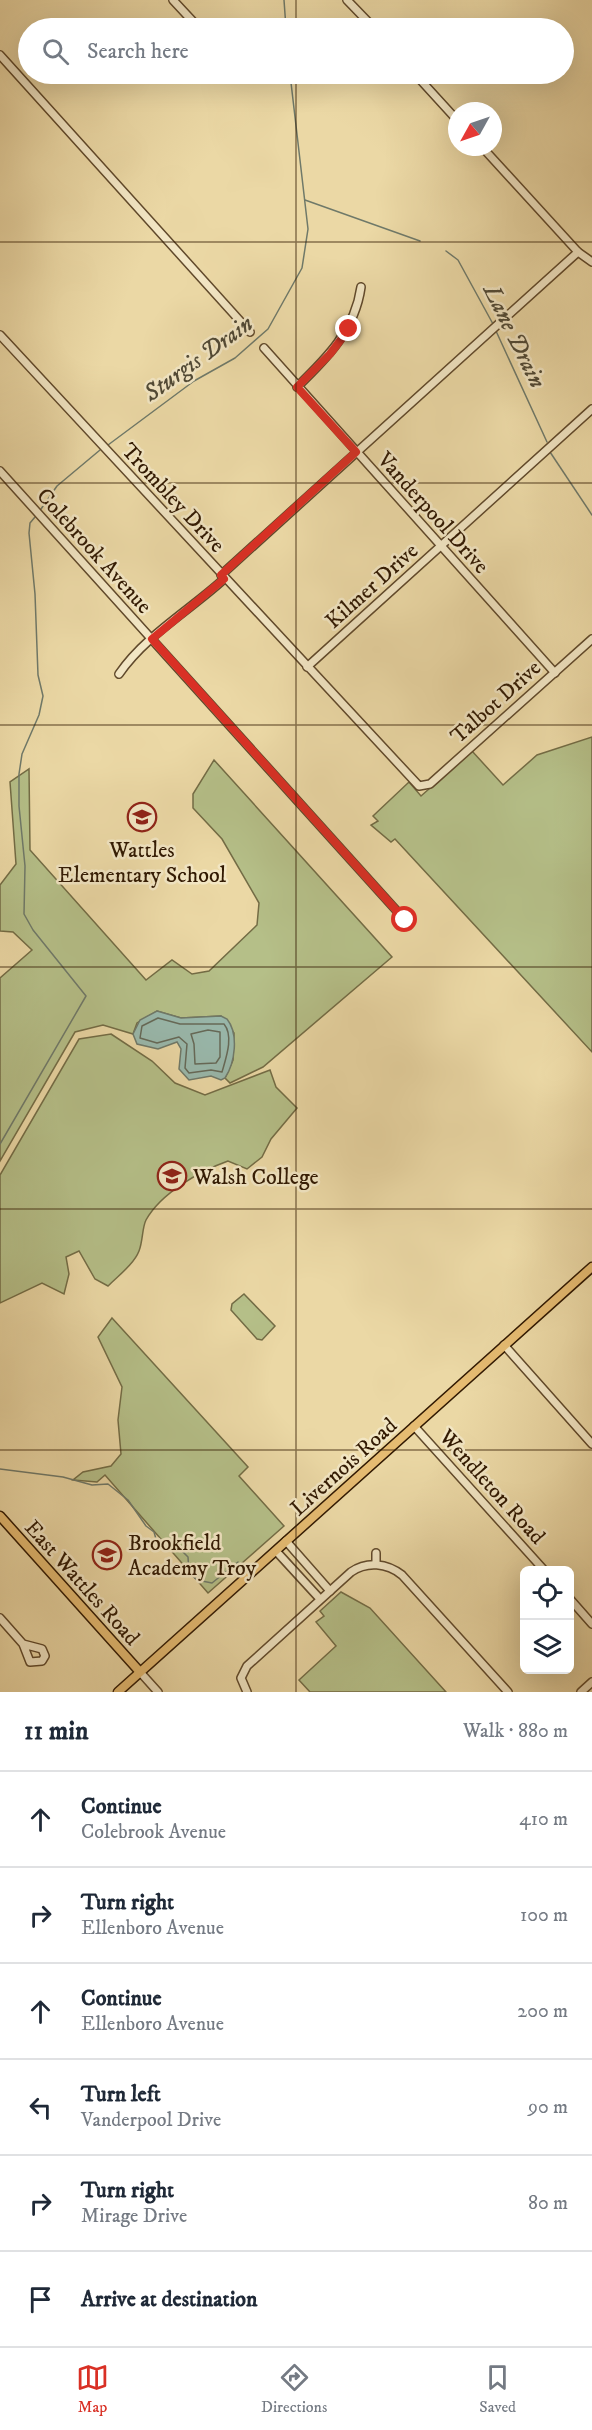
<!DOCTYPE html>
<meta charset="utf-8">
<style>
body{margin:0;font-family:"IM FELL DW Pica",serif;background:#f6f6f7;color:#1f2937}
.controls{position:absolute;right:18px;bottom:18px;display:grid;overflow:hidden;border-radius:9px;box-shadow:0 6px 24px #0002}
.controls button{width:54px;height:54px;display:grid;place-items:center;padding:0;border:0;border-bottom:2px solid #e0e1e3;background:#fff;color:#1f2937;font:30px sans-serif}
.compass{position:absolute;left:448px;top:102px;width:54px;height:54px;border-radius:50%;background:#fff;box-shadow:0 6px 24px #0002;rotate:230deg}
.stop{position:absolute;width:18px;height:18px;margin:-14px;border:4px solid #d93025;border-radius:50%;background:#fff}
.stop.end{background:#d93025;border-color:#fff;box-shadow:0 2px 6px #0008}
.list{margin:0;padding:0;list-style:none}
h2{display:flex;justify-content:space-between;align-items:center;height:78px;margin:0;padding:0 24px;font-size:26px}
h2 small{font-size:20px;font-weight:400;color:#747a83}
.list li{display:grid;grid-template-columns:39px 1fr auto;gap:18px;align-items:center;box-sizing:border-box;height:96px;padding:0 24px;border-top:2px solid #e0e1e3}
.list b{display:block;font-size:22px;white-space:nowrap}
.list p{margin:0;font-size:20px;white-space:nowrap;color:#747a83}
.list em{font-size:20px;font-style:normal;color:#747a83}
.icon{flex:none;width:33px;height:33px;fill:none;stroke:currentColor;stroke-width:2;stroke-linecap:round;stroke-linejoin:round}
.map{position:relative;flex:none;width:592px;height:1692px;overflow:hidden}
.search{position:absolute;background:#fff;box-shadow:0 6px 24px #0002;left:18px;right:18px;top:18px;height:66px;display:flex;align-items:center;gap:15px;box-sizing:border-box;padding:0 21px;border-radius:33px;color:#747a83;font-size:22px}
.sheet{height:654px;background:#fff}
nav{display:flex;justify-content:space-around;align-items:center;box-sizing:border-box;height:84px;border-top:2px solid #e0e1e3;background:#fff;font-size:16px;color:#747a83}
nav a{display:grid;justify-items:center;gap:3px}
nav .on{color:#d93025}
.map>svg:first-child{display:block}
.green{fill:#b5bf88;stroke:#736c45;stroke-width:1.5}
.water{fill:#99b9ad;stroke:#6f7969;stroke-width:1.5}
.lines{fill:none;stroke-linecap:round;stroke-linejoin:round}
.shore{stroke:#656958;stroke-width:1.5}
.stream{stroke:#6f7969;stroke-width:1.5}
.minor-casing{stroke:#60492b;stroke-width:10}
.major-casing{stroke:#311902;stroke-width:11}
.minor{stroke:#f2e6c4;stroke-width:7}
.major{stroke:#e6bc72;stroke-width:8}
.route{stroke:#d93025;stroke-width:8}
.grid{fill:none;stroke:#311902;stroke-width:1.5;stroke-opacity:0.55}
.labels{text-anchor:middle;stroke-width:5;stroke-linejoin:round;paint-order:stroke}
.street-label{font-size:22px;fill:#311902;stroke:#f2e6c4}
.poi-label{font-size:22px;fill:#311902;stroke:#f2e6c4;text-anchor:start}
.water-label{font-size:24px;font-style:italic;fill:#504935;stroke:#f2e6c4}
</style>
<div class="map">
<svg width="592" height="1692" viewBox="0 0 592 1692">
<rect width="100%" height="100%" fill="#ebd8a5"/>
<filter id="stains"><feTurbulence type="fractalNoise" baseFrequency=".00333" numOctaves="4"/><feColorMatrix values="0 0 0 0 .2 0 0 0 0 .09 0 0 0 0 .02 0 0 0 .5 -.17"/></filter>
<radialGradient id="worn" r=".72"><stop offset=".6" stop-color="#630" stop-opacity="0"/><stop offset="1" stop-color="#630" stop-opacity=".3"/></radialGradient>
<!-- green -->
<g class="green">
<path d="M 592,737 L 592,1052 L 395,839 L 391,842 L 371,825 L 378,821 L 373,816 L 409,782 L 421,796 L 472,751 L 503,785 L 537,755 Z"/>
<path d="M 214,760 L 392,957 L 263,1067 L 230,1083 L 225,1078 L 233,1060 L 234,1033 L 221,1016 L 181,1018 L 157,1011 L 137,1023 L 133,1034 L 103,1025 L 75,1032 L 0,1161 L 0,978 L 32,950 L 13,932 L 0,931 L 0,885 L 16,864 L 10,782 L 29,769 L 30,850 L 146,980 L 172,960 L 192,974 L 209,971 L 257,925 L 259,903 L 222,839 L 193,808 L 193,794 Z"/>
<path d="M 111,1034 L 152,1061 L 175,1083 L 205,1095 L 270,1070 L 276,1087 L 297,1108 L 271,1139 L 262,1157 L 247,1169 L 228,1161 C 200,1171 161,1193 146,1220 C 142,1228 143,1241 139,1251 C 134,1264 118,1276 108,1286 L 95,1279 L 79,1251 L 66,1257 L 69,1274 L 64,1294 L 42,1283 L 0,1303 L 0,1175 L 79,1039 Z"/>
<path d="M 244,1294 L 275,1326 L 262,1340 L 257,1339 L 231,1310 L 232,1304 Z"/>
<path d="M 112,1318 L 248,1467 L 239,1476 L 284,1526 L 208,1593 L 105,1475 L 97,1482 L 73,1480 L 83,1472 L 111,1466 L 121,1454 L 118,1420 L 122,1387 L 98,1337 Z"/>
<path d="M 341,1592 L 370,1608 L 446,1692 L 310,1692 L 299,1680 L 336,1646 L 316,1622 L 324,1616 L 320,1611 Z"/>
</g>
<!-- water -->
<path class="water" d="M 157,1011 L 181,1018 L 221,1016 L 227,1019 C 239,1034 235,1063 225,1078 L 221,1080 L 211,1076 L 189,1080 L 179,1069 L 181,1049 L 177,1042 L 158,1049 L 137,1044 L 133,1034 L 140,1020 Z"/>
<g class="lines">
<!-- shore -->
<g class="shore">
<path d="M 158,1018 L 180,1024 L 224,1024 C 234,1036 226,1058 222,1072 L 211,1070 L 189,1073 L 185,1068 L 187,1044 L 179,1037 L 157,1043 L 140,1038 L 142,1026 Z"/>
<path d="M 208,1030 L 220,1032 L 220,1057 L 216,1063 L 195,1064 L 194,1044 L 191,1034 Z"/>
</g>
<!-- stream -->
<g class="stream">
<path d="M 284,0 L 286,28"/>
<path d="M 305,200 L 420,241"/>
<path d="M 446,251 L 458,260 L 493,324"/>
<path d="M 496,331 L 547,442"/>
<path d="M 108,445 L 194,381 L 235,358 L 268,329 L 302,268 L 308,229 L 290,74"/>
<path d="M 550,452 L 592,515"/>
<path d="M 41,509 L 57,486 L 100,450"/>
<path d="M 0,1144 L 86,996 L 33,930 L 24,914 L 25,866 L 19,806 L 19,774 L 22,754 L 39,715 L 43,696 L 38,675 L 35,594 L 29,533 L 30,523 L 35,517"/>
<path d="M 0,1469 L 63,1477 L 92,1485 L 108,1484 L 128,1500 L 146,1526 L 154,1532 L 156,1539 L 175,1544 L 188,1557 L 189,1573 L 197,1580 L 212,1583 L 238,1562"/>
</g>
<!-- minor casing -->
<g class="minor-casing">
<g id="minor">
<path d="M 173,0 L 199,28"/>
<path d="M 347,0 L 374,28"/>
<path d="M 0,55 L 250,332"/>
<path d="M 415,74 L 457,120"/>
<path d="M 482,147 L 578,252 L 592,262"/>
<path d="M 0,335 L 419,786 L 430,784 L 592,639"/>
<path d="M 264,348 L 555,673"/>
<path d="M 297,387 C 327,358 355,330 361,287"/>
<path d="M 0,471 L 405,920"/>
<path d="M 221,575 L 578,252"/>
<path d="M 307,667 L 592,409"/>
<path d="M 119,674 C 145,636 190,610 224,579"/>
<path d="M 504,1345 L 592,1444"/>
<path d="M 414,1426 L 544,1570"/>
<path d="M 286,1541 L 330,1591"/>
<path d="M 276,1551 L 320,1599"/>
<path d="M 376,1553 L 376,1564"/>
<path d="M 570,1599 L 592,1624"/>
<path d="M 0,1618 L 23,1644 L 30,1662 L 42,1661 L 45,1656 L 42,1649 L 23,1644"/>
<path d="M 140,1672 L 158,1692"/>
<path d="M 247,1692 L 241,1678 L 247,1666 L 351,1572 C 367,1561 387,1563 402,1575 L 508,1692"/>
<path d="M 581,1692 L 592,1682"/>
</g>
</g>
<!-- major casing -->
<g class="major-casing">
<g id="major">
<path d="M 0,1516 L 140,1672"/>
<path d="M 118,1692 L 592,1267"/>
</g>
</g>
<!-- minor -->
<use href="#minor" class="minor"/>
<!-- major -->
<use href="#major" class="major"/>
</g>
<g class="lines">
<!-- route -->
<path class="route" d="M 349,329 L 330,354 L 297,387 L 356,452 L 221,575 L 224,579 L 152,639 L 405,920"/>
</g>
<!-- grid -->
<path class="grid" d="M 296,0 L 296,28M 296,74 L 296,1692M 0,242 L 592,242M 0,483 L 592,483M 0,725 L 592,725M 0,967 L 592,967M 0,1209 L 592,1209M 0,1450 L 592,1450"/>
<!-- icons -->
<defs>
<g id="school-ring" transform="scale(1.5)"><circle r="9.5" fill="#f2e6c4" stroke="#8f2418" stroke-width="1.5"/><path d="M0-5L7-2L0 1L-7-2ZM-4 1L0 2.5L4 1V4Q0 6-4 4Z" fill="#8f2418"/></g>
<g id="university-ring" transform="scale(1.5)"><circle r="9.5" fill="#f2e6c4" stroke="#8f2418" stroke-width="1.5"/><path d="M0-5L7-2L0 1L-7-2ZM-4 1L0 2.5L4 1V4Q0 6-4 4Z" fill="#8f2418"/></g>
</defs>
<g fill-rule="evenodd">
<use href="#school-ring" x="142" y="817"/>
<use href="#university-ring" x="172" y="1176"/>
<use href="#school-ring" x="107" y="1555"/>
</g>
<g class="labels">
<!-- street labels -->
<g class="street-label">
<text transform="translate(174 497) rotate(47)" y="8">Trombley Drive</text>
<text transform="translate(434 512) rotate(48)" y="8">Vanderpool Drive</text>
<text transform="translate(95 550) rotate(48)" y="8">Colebrook Avenue</text>
<text transform="translate(371 585) rotate(-42)" y="8">Kilmer Drive</text>
<text transform="translate(495 701) rotate(-42)" y="8">Talbot Drive</text>
<text transform="translate(343 1466) rotate(-42)" y="8">Livernois Road</text>
<text transform="translate(493 1486) rotate(48)" y="8">Wendleton Road</text>
<text transform="translate(83 1582) rotate(48)" y="8">East Wattles Road</text>
</g>
<!-- poi labels -->
<g class="poi-label">
<text x="142" y="857" text-anchor="middle">Wattles<tspan x="142" dy="25">Elementary School</tspan></text>
<text x="193" y="1184">Walsh College</text>
<text x="128" y="1550">Brookfield<tspan x="128" dy="25">Academy Troy</tspan></text>
</g>
<!-- water labels -->
<g class="water-label">
<text transform="translate(515 336) rotate(64)" y="8">Lane Drain</text>
<text transform="translate(198 358) rotate(-36)" y="8">Sturgis Drain</text>
</g>
</g>
<rect width="100%" height="100%" filter="url(#stains)"/>
<rect width="100%" height="100%" fill="url(#worn)"/>
</svg>
<div class="controls">
<button><svg class="icon" aria-label="locate" viewBox="0 0 24 24"><circle cx="12" cy="12" r="6"/><path d="M12 2v4M12 18v4M2 12h4M18 12h4"/></svg></button>
<button><svg class="icon" aria-label="layers" viewBox="0 0 24 24"><path d="M12 4l9 5-9 5-9-5zM3 14l9 5 9-5"/></svg></button>
</div>
<svg class="compass" viewBox="-18 -18 36 36"><path d="M0-13l5 13h-10z" fill="#e53935"/><path d="M0 13l5-13h-10z" fill="#747a83"/></svg>
<div class="stop" style="left:405px;top:920px"></div>
<div class="stop end" style="left:349px;top:329px"></div>
<div class="search"><svg class="icon" aria-label="search" viewBox="0 0 24 24"><circle cx="10" cy="10" r="6"/><path d="M15 15l6 6"/></svg>Search here</div>
</div>
<section class="sheet">
<h2>11 min<small>Walk · 880 m</small></h2>
<ul class="list">
<li><svg class="icon" aria-label="ahead" viewBox="0 0 24 24"><path d="M12 20V5M6 11l6-6 6 6"/></svg><div><b>Continue</b><p>Colebrook Avenue</p></div><em>410 m</em></li>
<li><svg class="icon" aria-label="right" viewBox="0 0 24 24"><path d="M7 20v-9h11M14 6l5 5-5 5"/></svg><div><b>Turn right</b><p>Ellenboro Avenue</p></div><em>100 m</em></li>
<li><svg class="icon" aria-label="ahead" viewBox="0 0 24 24"><path d="M12 20V5M6 11l6-6 6 6"/></svg><div><b>Continue</b><p>Ellenboro Avenue</p></div><em>200 m</em></li>
<li><svg class="icon" aria-label="left" viewBox="0 0 24 24"><path d="M17 20v-9H6M10 6l-5 5 5 5"/></svg><div><b>Turn left</b><p>Vanderpool Drive</p></div><em>90 m</em></li>
<li><svg class="icon" aria-label="right" viewBox="0 0 24 24"><path d="M7 20v-9h11M14 6l5 5-5 5"/></svg><div><b>Turn right</b><p>Mirage Drive</p></div><em>80 m</em></li>
<li><svg class="icon" aria-label="arrive" viewBox="0 0 24 24"><path d="M6 21V4h12l-3 4 3 4H6"/></svg><div><b>Arrive at destination</b></div></li>
</ul>
</section>
<nav>
<a class="on"><svg class="icon" aria-label="map" viewBox="0 0 24 24"><path d="M3 6l6-2 6 2 6-2v14l-6 2-6-2-6 2zM9 4v14M15 6v14"/></svg>Map</a>
<a><svg class="icon" aria-label="directions" viewBox="0 0 24 24"><path d="M12 3l9 9-9 9-9-9zM9 14v-3h6M13 9l2 2-2 2"/></svg>Directions</a>
<a><svg class="icon" aria-label="saved" viewBox="0 0 24 24"><path d="M7 4h10v16l-5-4-5 4z"/></svg>Saved</a>
</nav>
